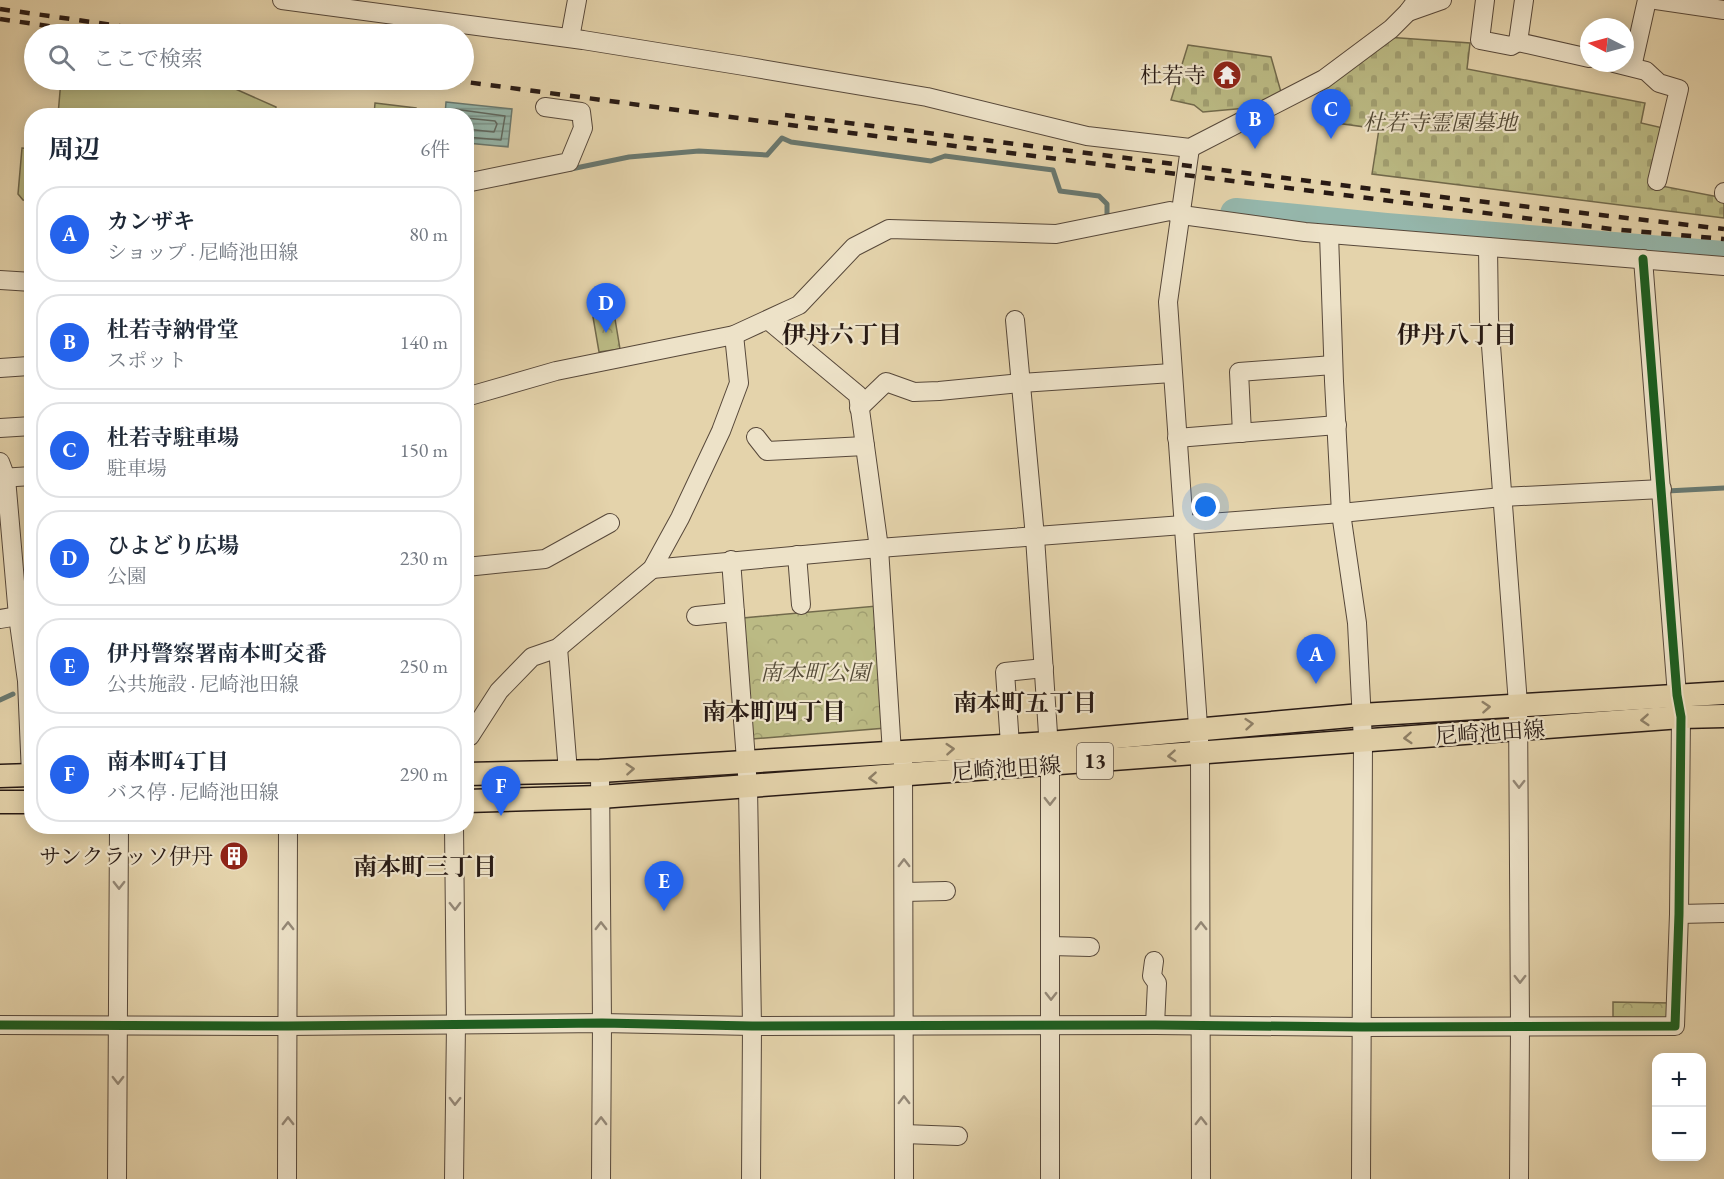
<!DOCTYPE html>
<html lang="ja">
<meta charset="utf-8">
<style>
body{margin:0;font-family:"EB Garamond","Noto Serif JP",serif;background:#f2f2f3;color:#1f2937}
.controls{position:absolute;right:18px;bottom:18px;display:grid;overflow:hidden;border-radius:12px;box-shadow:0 3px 15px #0003}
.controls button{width:54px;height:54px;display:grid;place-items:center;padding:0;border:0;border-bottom:2px solid #e0e1e3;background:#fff;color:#1f2937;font:30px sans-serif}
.compass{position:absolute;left:1580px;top:18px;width:54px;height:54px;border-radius:50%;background:#fff;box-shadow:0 3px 15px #0003;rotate:276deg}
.you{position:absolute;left:1206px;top:507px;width:21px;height:21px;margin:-15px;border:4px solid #fff;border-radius:50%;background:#1a73e8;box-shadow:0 0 0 9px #1a73e833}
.badge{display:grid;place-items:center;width:39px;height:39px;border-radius:50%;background:#2563eb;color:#fff;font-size:20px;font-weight:700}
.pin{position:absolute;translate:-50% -50px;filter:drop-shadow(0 2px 3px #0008)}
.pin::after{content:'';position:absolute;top:32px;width:21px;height:18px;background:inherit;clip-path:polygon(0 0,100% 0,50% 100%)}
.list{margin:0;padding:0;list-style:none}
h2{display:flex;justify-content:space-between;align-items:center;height:78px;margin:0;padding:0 24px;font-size:26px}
h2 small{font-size:20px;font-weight:400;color:#747a83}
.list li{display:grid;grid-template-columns:39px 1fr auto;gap:18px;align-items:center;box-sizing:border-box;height:96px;margin:0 12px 12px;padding:0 12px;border:2px solid #e0e1e3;border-radius:24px}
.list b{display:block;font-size:22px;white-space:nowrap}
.list p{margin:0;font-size:20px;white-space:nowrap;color:#747a83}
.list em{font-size:20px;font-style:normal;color:#747a83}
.icon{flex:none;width:33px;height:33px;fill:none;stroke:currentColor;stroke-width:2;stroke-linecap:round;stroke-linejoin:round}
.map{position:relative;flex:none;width:1724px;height:1179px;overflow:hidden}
.search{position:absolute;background:#fff;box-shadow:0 3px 15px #0003;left:24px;top:24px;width:450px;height:66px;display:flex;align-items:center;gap:15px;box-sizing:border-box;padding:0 21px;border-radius:33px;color:#747a83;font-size:22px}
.panel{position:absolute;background:#fff;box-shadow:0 3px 15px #0003;left:24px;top:108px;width:450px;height:726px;border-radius:24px}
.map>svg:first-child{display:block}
.cemetery{fill:url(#cemetery-stones);stroke:#726a4c;stroke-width:1.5}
.park{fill:url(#park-crowns);stroke:#726a4c;stroke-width:1.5}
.pitch{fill:#bbba84;stroke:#726a4c;stroke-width:1.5}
.water{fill:url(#water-rules);stroke:#69786f;stroke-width:1.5}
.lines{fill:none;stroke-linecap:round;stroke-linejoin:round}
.shore{stroke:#5e6860;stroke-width:1.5}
.stream{stroke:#69786f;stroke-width:5}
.river{stroke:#95b7ac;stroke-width:32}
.minor-casing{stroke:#57483a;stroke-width:20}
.major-casing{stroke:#281a14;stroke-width:25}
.minor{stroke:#ede2c8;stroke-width:18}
.major{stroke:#e4d3ab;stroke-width:22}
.rail{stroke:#281a14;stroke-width:4.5;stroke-dasharray:10 10;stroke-linecap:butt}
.cycleway-casing{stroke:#ede2c8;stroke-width:13}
.cycleway{stroke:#1b5e20;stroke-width:9}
.oneway{stroke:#8f8067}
.oneway2{stroke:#948877}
.labels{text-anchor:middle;stroke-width:4.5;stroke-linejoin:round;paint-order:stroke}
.shield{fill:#ede2c8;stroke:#63564a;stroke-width:1.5}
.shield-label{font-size:21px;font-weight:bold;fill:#281a14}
.poi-label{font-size:22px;fill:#281a14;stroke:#ede2c8;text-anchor:end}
.park-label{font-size:22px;font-style:italic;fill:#544a36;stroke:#ede2c8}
.street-label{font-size:22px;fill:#281a14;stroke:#ede2c8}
.neighbourhood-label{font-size:24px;font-weight:bold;fill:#281a14;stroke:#ede2c8}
</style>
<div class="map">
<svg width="1724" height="1179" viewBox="0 0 1724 1179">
<defs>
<pattern id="cemetery-stones" width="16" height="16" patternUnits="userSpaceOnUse" patternTransform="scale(1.5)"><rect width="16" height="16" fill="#bbba84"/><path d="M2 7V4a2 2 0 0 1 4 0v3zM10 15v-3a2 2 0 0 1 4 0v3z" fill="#a19f71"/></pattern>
<pattern id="park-crowns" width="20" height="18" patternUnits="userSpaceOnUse" patternTransform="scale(1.5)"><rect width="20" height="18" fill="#bbba84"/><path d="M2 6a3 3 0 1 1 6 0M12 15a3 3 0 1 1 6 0" fill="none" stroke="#a19f71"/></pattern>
<pattern id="water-rules" width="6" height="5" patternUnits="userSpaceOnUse" patternTransform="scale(1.5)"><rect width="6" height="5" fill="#95b7ac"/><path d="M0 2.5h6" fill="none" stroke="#7a948b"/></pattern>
</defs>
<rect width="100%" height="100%" fill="#e4d3ab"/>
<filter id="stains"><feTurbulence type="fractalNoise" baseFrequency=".00333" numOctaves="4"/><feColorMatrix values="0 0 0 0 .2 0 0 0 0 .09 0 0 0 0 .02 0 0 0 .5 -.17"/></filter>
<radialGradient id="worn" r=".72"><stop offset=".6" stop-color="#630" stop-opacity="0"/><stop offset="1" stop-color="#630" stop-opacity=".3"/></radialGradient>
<!-- cemetery -->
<g class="cemetery">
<path d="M 1386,37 L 1470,43 L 1467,69 L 1645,103 L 1641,123 L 1663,128 L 1651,184 L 1724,198 L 1724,218 L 1372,174 L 1379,129 L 1329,122 L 1332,92 L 1321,91 Z"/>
<path d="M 1188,45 L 1271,57 L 1281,92 L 1247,108 L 1203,112 L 1194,105 L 1171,100 Z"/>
</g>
<!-- park -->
<g class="park">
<path d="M 375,103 L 416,108 L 416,115 L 374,115 Z"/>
<path d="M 614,313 L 620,349 L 599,352 L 593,317 Z"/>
<path d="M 877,606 L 886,728 L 752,739 L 743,618 Z"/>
<path d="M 1613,1002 L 1671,1003 L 1666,1019 L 1613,1017 Z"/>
</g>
<!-- pitch -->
<g class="pitch">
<path d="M 61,80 L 193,80 L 222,83 L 276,107 L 275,115 L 58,115 Z"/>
<path d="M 22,148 L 31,149 L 31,201 L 23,200 L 18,194 Z"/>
</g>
<!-- water -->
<path class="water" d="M 446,102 L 512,109 L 508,147 L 467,143 L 466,116 L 445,115 Z"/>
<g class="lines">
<!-- shore -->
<g class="shore">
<path d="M 451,116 L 452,110 L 454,109 L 505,116 L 501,140 L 466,137"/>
<path d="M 466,118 L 495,121 L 497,124 L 494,132 L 466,129"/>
</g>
<!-- stream -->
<g class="stream">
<path d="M 571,169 L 629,157 L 699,151 L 767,155 L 782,138 L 791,142 L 931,161 L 945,156 L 1053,170 L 1060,191 L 1099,196 L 1107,204 L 1107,215"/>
<path d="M 1667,491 L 1724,488"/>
<path d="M 0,700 L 13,694"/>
</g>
<!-- river -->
<path class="river" d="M 1236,214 L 1386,229 L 1724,257"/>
<!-- minor casing -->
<g class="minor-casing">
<g id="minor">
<path d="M 282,0 L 583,40 L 744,66 L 927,97 L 1087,136 L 1190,148 L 1324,79 L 1391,29 L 1408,12 L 1417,0"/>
<path d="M 1485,0 L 1480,40 L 1511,46 L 1518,42"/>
<path d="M 1524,0 L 1518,42 L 1589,58"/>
<path d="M 1656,0 L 1724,10"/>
<path d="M 1408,12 L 1442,0"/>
<path d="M 570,38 L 577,0"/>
<path d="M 1614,63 L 1646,71 L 1659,83 L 1679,89 L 1657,181"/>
<path d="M 1632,67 L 1647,0"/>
<path d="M 1190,148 L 1168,302 L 1200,754 L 1201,1179"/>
<path d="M 466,183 L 569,162 L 583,128 L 581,112 L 545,107"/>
<path d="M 1724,192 L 1724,194"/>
<path d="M 1329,234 L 1334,381 L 1341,513 L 1357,623 L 1363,741 L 1361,1179"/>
<path d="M 1488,247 L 1489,319 L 1518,704 L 1520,1026 L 1519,1179"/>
<path d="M 0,280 L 32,282"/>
<path d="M 768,320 L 858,395 L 879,548 L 892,753"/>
<path d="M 1015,320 L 1035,537 L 1050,764 L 1050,1179"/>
<path d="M 0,368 L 29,366 L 32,368"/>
<path d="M 466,397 L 556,371 L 734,335 L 799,305 L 854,247 L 889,229 L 1056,234 L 1170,211 L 1182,215 L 1305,232 L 1724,266"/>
<path d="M 859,408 L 886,382 L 914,392 L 939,391 L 1021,383 L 1172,373"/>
<path d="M 0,428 L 32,426"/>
<path d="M 1242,433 L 1239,372 L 1333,365"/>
<path d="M 756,437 L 767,451 L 865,446"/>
<path d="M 1177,438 L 1337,425"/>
<path d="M 0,462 L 6,478 L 18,616 L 27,681 L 31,775"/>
<path d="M 0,478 L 32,476"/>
<path d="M 797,555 L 801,605"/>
<path d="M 731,560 L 748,787 L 752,1026 L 751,1179"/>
<path d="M 466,567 L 545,559 L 610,523"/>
<path d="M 652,569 L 879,548 L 1341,513 L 1502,497 L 1662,489"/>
<path d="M 696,616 L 735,612"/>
<path d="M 0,619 L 18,616"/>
<path d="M 558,648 L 568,772"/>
<path d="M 466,736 L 470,736 L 499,691 L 532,657 L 558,648 L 652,569 L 680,518 L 721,431 L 739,383 L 734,335"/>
<path d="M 1010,745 L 1005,672 L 1044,668"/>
<path d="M 903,761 L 904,1179"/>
<path d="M 600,771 L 602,1023 L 601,1179"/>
<path d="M 904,892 L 946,891"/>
<path d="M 1679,914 L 1724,913"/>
<path d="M 1051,946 L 1090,947"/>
<path d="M 1154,961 L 1152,976 L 1157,983 L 1155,1025"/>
<path d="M 0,1025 L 288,1026 L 602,1023 L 752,1026 L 1155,1025 L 1362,1027 L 1675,1026 L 1679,914 L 1681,717 L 1677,695 L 1643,259"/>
<path d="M 904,1134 L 958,1136"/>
<path d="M 117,1179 L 119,826"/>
<path d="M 287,1179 L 288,826"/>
<path d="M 454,1179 L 456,1024 L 454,826"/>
</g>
</g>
<!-- major casing -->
<g class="major-casing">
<g id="major">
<path d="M 466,774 L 600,771 L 903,752 L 1049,743 L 1361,715 L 1724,693"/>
<path d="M 0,776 L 32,775"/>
<path d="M 466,801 L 600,797 L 1681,717 L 1724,716"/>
<path d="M 0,802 L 32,802"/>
</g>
</g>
<!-- minor -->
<use href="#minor" class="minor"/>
<!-- major -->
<use href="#major" class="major"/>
<!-- rail -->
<g class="rail">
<path d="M 0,9 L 176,34"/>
<path d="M 0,19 L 104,34"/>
<path d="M 451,80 L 851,133 L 1352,196 L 1611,229 L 1724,239"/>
<path d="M 785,115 L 1389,191 L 1724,229"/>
</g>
<!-- cycleway casing -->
<g class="cycleway-casing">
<path id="cycleway" d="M 0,1025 L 288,1026 L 602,1023 L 752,1026 L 1155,1025 L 1362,1027 L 1675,1026 L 1679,914 L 1681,717 L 1677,695 L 1643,259"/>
</g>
<!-- cycleway -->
<use href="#cycleway" class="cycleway"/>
</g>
<!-- one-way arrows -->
<defs><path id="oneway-chevron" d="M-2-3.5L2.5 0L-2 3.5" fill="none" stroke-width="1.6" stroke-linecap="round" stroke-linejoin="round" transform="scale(1.5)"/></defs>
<g class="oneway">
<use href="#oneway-chevron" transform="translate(1486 707) rotate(-4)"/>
<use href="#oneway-chevron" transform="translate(1645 720) rotate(176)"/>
<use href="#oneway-chevron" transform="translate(1249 724) rotate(-5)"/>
<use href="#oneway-chevron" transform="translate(1408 738) rotate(176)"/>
<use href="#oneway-chevron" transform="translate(950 749) rotate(-4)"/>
<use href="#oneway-chevron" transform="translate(1172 756) rotate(176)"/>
<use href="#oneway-chevron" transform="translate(630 769) rotate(-4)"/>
<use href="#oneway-chevron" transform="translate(873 778) rotate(176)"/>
</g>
<g class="oneway2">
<use href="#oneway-chevron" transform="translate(1519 784) rotate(90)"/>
<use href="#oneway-chevron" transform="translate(1050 801) rotate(90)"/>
<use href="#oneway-chevron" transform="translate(904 863) rotate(-90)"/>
<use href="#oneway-chevron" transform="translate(119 885) rotate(90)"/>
<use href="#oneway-chevron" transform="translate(455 906) rotate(89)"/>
<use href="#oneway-chevron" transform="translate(288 926) rotate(-90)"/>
<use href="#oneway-chevron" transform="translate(601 926) rotate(-90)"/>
<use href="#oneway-chevron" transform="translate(1201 926) rotate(-90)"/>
<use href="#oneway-chevron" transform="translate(1520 979) rotate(90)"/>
<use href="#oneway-chevron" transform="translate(1051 996) rotate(90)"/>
<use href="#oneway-chevron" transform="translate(118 1080) rotate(90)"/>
<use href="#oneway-chevron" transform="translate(904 1100) rotate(-90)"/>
<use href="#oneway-chevron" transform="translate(455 1101) rotate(91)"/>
<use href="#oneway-chevron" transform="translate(288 1121) rotate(-90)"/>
<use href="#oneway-chevron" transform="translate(601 1121) rotate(-89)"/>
<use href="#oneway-chevron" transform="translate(1201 1121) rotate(-90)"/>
</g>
<!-- icons -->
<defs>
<g id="temple-disc" transform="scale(1.5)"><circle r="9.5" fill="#8f2418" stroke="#ede2c8"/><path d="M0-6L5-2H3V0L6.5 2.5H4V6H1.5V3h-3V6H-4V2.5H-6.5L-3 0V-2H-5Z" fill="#fff"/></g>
<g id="building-disc" transform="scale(1.5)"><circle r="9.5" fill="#8f2418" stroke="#ede2c8"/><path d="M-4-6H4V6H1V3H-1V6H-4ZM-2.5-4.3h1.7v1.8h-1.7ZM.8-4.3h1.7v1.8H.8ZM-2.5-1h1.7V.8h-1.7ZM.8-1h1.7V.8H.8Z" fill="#fff"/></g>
</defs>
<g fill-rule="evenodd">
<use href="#temple-disc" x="1227" y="75"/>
<use href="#building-disc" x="234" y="856"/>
</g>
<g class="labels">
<!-- shield labels -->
<rect class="shield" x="1077" y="743" width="36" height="36" rx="4.5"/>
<g class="shield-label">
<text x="1095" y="768">13</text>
</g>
<!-- poi labels -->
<g class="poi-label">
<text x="1206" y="83">杜若寺</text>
<text x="213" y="864">サンクラッソ伊丹</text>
</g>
<!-- park labels -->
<g class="park-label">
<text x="1440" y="130">杜若寺霊園墓地</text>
<text x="815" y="680">南本町公園</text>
</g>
<!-- street labels -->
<g class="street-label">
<text transform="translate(1490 732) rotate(-4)" y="8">尼崎池田線</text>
<text transform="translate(1006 768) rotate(-4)" y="8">尼崎池田線</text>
</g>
<!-- neighbourhood labels -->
<g class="neighbourhood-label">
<text x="842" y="343">伊丹六丁目</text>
<text x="1457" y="343">伊丹八丁目</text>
<text x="1025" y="711">南本町五丁目</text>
<text x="774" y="720">南本町四丁目</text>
<text x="425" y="875">南本町三丁目</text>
</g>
</g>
<rect width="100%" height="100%" filter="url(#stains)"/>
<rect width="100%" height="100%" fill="url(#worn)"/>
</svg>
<div class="controls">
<button>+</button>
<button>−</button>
</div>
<svg class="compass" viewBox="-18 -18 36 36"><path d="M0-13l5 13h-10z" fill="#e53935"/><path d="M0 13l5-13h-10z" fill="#747a83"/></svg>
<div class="you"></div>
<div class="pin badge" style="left:1316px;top:684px">A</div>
<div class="pin badge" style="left:1255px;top:149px">B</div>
<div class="pin badge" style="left:1331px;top:139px">C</div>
<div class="pin badge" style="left:606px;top:333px">D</div>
<div class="pin badge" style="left:664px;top:911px">E</div>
<div class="pin badge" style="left:501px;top:816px">F</div>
<div class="search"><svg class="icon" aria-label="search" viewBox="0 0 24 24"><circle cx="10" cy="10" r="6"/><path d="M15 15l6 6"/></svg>ここで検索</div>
<section class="panel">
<h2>周辺<small>6件</small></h2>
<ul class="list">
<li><span class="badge">A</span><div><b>カンザキ</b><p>ショップ · 尼崎池田線</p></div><em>80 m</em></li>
<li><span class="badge">B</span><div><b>杜若寺納骨堂</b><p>スポット</p></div><em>140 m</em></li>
<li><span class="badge">C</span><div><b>杜若寺駐車場</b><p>駐車場</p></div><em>150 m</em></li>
<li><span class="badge">D</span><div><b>ひよどり広場</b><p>公園</p></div><em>230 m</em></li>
<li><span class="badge">E</span><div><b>伊丹警察署南本町交番</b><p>公共施設 · 尼崎池田線</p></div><em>250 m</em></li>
<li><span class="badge">F</span><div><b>南本町4丁目</b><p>バス停 · 尼崎池田線</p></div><em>290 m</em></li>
</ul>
</section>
</div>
